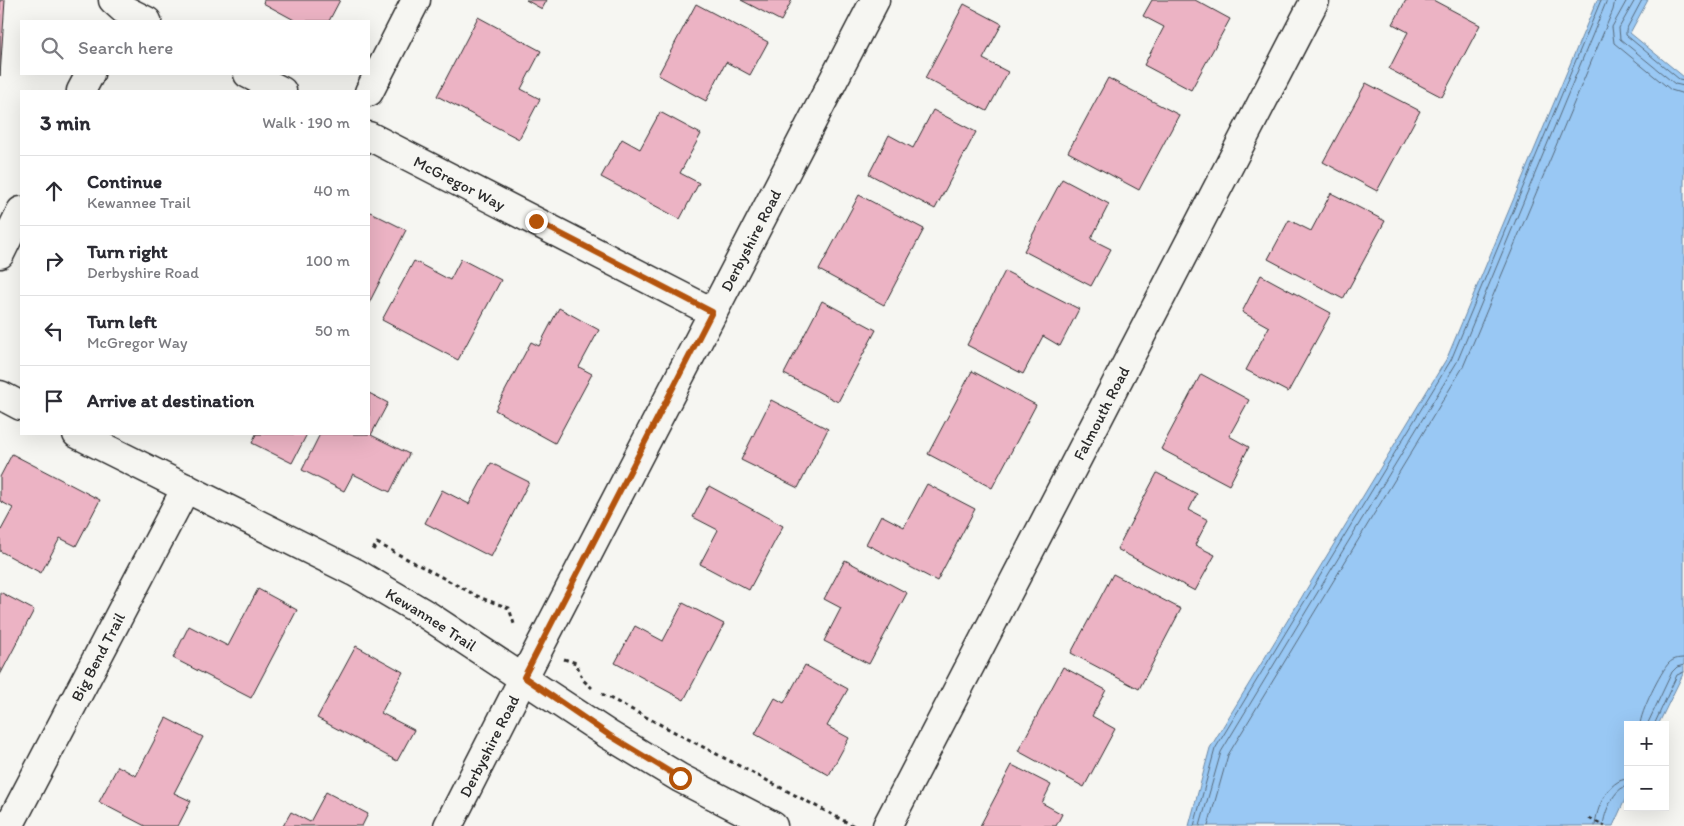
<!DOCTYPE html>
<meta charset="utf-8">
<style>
body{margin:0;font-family:Itim,sans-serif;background:#f2f2f3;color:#2b2b33}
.controls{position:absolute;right:15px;bottom:15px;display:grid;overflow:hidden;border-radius:0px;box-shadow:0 5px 20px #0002}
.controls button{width:45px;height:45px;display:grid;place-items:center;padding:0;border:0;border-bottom:1px solid #e1e1e2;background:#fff;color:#2b2b33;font:25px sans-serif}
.stop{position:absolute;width:15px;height:15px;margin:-11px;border:4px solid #b45309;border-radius:50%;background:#fff}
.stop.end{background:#b45309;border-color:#fff;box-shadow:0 1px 5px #0008}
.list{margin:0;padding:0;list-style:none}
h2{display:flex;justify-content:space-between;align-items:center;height:65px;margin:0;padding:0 20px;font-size:21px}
h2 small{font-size:16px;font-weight:400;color:#7c7c81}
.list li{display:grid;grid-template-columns:32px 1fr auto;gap:15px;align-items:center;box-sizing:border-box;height:70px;padding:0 20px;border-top:1px solid #e1e1e2}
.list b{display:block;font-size:19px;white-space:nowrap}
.list p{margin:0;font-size:16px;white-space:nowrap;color:#7c7c81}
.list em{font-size:16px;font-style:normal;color:#7c7c81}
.icon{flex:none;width:28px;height:28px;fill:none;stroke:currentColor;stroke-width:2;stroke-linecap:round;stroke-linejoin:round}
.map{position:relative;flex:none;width:1684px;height:826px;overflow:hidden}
.search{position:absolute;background:#fff;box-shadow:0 5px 20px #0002;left:20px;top:20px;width:350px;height:55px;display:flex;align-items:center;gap:12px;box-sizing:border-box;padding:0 18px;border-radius:0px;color:#7c7c81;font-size:19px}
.panel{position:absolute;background:#fff;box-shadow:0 5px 20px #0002;left:20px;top:90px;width:350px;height:345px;border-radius:0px}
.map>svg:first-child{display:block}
.water{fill:#99c8f4;stroke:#6d89a4}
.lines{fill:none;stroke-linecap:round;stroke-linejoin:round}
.shore{stroke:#576a7b;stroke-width:1}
.building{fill:#ecb3c4;stroke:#2b2b2b}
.minor-casing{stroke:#2b2b2b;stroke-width:31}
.tertiary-casing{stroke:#2b2b2b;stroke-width:31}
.path{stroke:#2b2b2b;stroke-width:3;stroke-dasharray:4 4;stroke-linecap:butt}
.minor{stroke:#f6f6f2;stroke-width:28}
.tertiary{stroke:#f6f6f2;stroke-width:28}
.route{stroke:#b45309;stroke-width:6}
.labels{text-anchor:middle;stroke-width:5;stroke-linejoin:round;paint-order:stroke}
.street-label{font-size:16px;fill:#2b2b2b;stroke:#f6f6f2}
</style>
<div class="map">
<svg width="1684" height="826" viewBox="0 0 1684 826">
<rect width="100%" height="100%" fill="#f6f6f2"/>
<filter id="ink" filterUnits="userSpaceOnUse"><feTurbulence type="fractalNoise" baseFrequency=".02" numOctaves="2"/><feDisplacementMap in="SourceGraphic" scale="10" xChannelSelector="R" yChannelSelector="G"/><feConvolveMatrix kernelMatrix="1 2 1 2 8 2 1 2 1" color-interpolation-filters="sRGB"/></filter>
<g filter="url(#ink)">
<!-- water -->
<path class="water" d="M 1597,0 L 1648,0 L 1630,33 L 1684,77 L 1684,672 L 1658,725 L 1628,725 L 1628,793 L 1613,826 L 1189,826 L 1210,748 L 1447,358 Z"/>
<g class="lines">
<!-- shore -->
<g class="shore">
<path d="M 1627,0 L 1612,27 L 1614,43 L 1671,90 L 1684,94"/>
<path d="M 1635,0 L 1619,28 L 1620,39 L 1675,84 L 1684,86"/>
<path d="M 1642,0 L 1626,30 L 1626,35 L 1679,79 L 1684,80"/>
<path d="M 1640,725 C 1640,713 1661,671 1669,663 C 1673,659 1678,658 1684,658"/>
<path d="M 1647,725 L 1672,672 L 1677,667 L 1684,665"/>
<path d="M 1654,725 L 1677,675 L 1684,672"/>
<path d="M 1194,826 L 1215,749 L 1451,360 L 1601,0"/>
<path d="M 1200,826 L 1221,752 L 1457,362 L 1607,0"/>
<path d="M 1208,826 L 1228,755 L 1463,367 L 1613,10 L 1615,0"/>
<path d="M 1595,826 C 1596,809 1608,779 1628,779"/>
<path d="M 1603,826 C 1604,813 1614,787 1628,786"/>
</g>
</g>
<!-- building -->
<g class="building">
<path d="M 0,0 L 5,0 L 0,76 Z"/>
<path d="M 264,0 L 340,0 L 329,21 L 296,21 L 263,3 Z"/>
<path d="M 526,0 L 547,0 L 542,9 Z"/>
<path d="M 741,0 L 792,0 L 781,21 Z"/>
<path d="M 1152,0 L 1195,0 L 1230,19 L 1191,90 L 1144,65 L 1164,27 L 1143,16 Z"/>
<path d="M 1406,0 L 1433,0 L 1480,25 L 1442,97 L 1389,69 L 1408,32 L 1393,24 Z"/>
<path d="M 696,4 L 768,42 L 750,75 L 726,62 L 706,101 L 658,75 Z"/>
<path d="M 964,4 L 1002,24 L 983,59 L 1008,72 L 987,111 L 925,78 Z"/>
<path d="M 478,17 L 541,51 L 521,89 L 540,99 L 519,139 L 437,96 Z"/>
<path d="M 1108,78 L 1179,115 L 1139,190 L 1068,152 Z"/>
<path d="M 1366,83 L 1420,111 L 1377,191 L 1323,162 Z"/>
<path d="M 933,110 L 976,132 L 935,209 L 869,174 L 889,135 L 913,148 Z"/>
<path d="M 660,112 L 701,134 L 680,173 L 699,183 L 680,219 L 601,177 L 622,139 L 640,149 Z"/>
<path d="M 1062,179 L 1109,204 L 1091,239 L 1111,249 L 1091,286 L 1024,251 Z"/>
<path d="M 1331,193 L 1385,221 L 1343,299 L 1268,259 L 1289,220 L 1311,231 Z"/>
<path d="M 859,195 L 924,229 L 884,305 L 819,270 Z"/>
<path d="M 370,212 L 406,230 L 369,303 L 369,214 Z"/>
<path d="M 461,259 L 501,280 L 458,360 L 382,320 L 414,261 L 450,280 Z"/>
<path d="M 1005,271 L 1079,309 L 1060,346 L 1043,336 L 1023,374 L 967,345 Z"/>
<path d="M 1261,275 L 1331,313 L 1288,392 L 1246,370 L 1269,327 L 1242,312 Z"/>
<path d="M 822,301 L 876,330 L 838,402 L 784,374 Z"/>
<path d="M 559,308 L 599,330 L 579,367 L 592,374 L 555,443 L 495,410 L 531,342 L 539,346 Z"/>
<path d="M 972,371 L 1036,405 L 992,488 L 928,454 Z"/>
<path d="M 1201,374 L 1249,400 L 1229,436 L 1249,447 L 1229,485 L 1161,449 Z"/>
<path d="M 369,393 L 388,403 L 371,435 L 409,454 L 390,492 L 353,474 L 344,491 L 302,470 L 320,434 L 369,434 Z"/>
<path d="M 771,400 L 828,429 L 798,488 L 741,460 Z"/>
<path d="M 256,434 L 307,434 L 292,463 L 252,443 Z"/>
<path d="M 12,454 L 100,500 L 76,546 L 60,538 L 41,573 L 0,551 L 0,532 L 13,508 L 0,501 L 0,477 Z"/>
<path d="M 491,463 L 529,482 L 491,557 L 425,523 L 442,490 L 469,504 Z"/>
<path d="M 1157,473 L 1197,494 L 1189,510 L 1208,520 L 1195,545 L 1215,555 L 1195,591 L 1117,549 Z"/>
<path d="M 927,484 L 975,509 L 937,581 L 866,544 L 881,515 L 904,527 Z"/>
<path d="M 709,486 L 783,526 L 749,590 L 700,564 L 718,530 L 693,517 Z"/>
<path d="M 845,560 L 907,593 L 869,664 L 824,641 L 841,608 L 824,599 Z"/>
<path d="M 1113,574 L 1181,609 L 1139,689 L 1071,653 Z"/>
<path d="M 258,589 L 297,610 L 251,698 L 173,658 L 189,626 L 228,646 Z"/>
<path d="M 0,592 L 34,610 L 0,675 Z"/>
<path d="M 683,603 L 724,624 L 684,700 L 615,663 L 635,626 L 663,641 Z"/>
<path d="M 356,646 L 403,672 L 381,713 L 414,730 L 397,761 L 317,718 Z"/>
<path d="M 805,665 L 848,689 L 827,726 L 849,738 L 829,775 L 755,734 L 775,698 L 784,703 Z"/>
<path d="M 1063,667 L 1106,690 L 1092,716 L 1115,729 L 1084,787 L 1018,751 Z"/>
<path d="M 166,718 L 203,737 L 174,793 L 191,801 L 178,826 L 145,826 L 99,802 L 118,766 L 136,776 Z"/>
<path d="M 1012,765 L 1051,785 L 1042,803 L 1062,814 L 1056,826 L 980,826 Z"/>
<path d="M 326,792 L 368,814 L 362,826 L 283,826 L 291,812 L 310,822 Z"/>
</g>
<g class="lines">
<!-- minor casing -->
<g class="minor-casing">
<g id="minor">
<path d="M 113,0 L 123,9 L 147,21"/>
<path d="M 248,74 L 282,91"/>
<path d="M 81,91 L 90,74"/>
<path d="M 369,92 L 416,0"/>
<path id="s1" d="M 369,136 L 712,312"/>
<path d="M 0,254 L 21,211"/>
<path id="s2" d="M 9,826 L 186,488"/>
<path id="s3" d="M 448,826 L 524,677"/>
<path id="s4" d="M 887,826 L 1315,0"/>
</g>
</g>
<!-- tertiary casing -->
<g class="tertiary-casing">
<g id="tertiary">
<path d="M 0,395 L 21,406"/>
<path id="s5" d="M 77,434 L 356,573 L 427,615 L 609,735 L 680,778 L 773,826"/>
<path id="s6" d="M 524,677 L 875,0"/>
</g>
</g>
<!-- path -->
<g class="path">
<path d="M 373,550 L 377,543 L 481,598 L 509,608 L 514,624"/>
<path d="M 564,659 L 576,663 L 583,680 L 592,688"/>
<path d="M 602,694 L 854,826"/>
<path d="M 1589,818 L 1605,826"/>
</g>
<!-- minor -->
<use href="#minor" class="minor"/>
<!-- tertiary -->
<use href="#tertiary" class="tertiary"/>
</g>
</g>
<g class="lines" filter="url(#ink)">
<!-- route -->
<path class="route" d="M 536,221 L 712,312 L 524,677 L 609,735 L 680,778"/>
</g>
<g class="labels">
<!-- street labels -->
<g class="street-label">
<text dy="6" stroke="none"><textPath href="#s1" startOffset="102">McGregor Way</textPath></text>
<text dy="6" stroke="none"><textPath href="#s6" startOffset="492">Derbyshire Road</textPath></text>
<text dy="6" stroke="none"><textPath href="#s4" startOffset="465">Falmouth Road</textPath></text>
<text dy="6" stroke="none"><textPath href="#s5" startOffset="400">Kewannee Trail</textPath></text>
<text dy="6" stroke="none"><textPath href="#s2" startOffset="191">Big Bend Trail</textPath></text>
<text dy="6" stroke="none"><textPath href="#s3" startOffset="90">Derbyshire Road</textPath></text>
</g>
</g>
</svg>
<div class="controls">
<button>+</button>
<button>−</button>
</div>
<div class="stop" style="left:680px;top:778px"></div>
<div class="stop end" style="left:536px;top:221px"></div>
<div class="search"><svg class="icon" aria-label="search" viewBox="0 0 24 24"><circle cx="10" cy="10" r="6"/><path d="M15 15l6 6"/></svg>Search here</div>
<section class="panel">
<h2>3 min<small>Walk · 190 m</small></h2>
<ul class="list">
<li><svg class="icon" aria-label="ahead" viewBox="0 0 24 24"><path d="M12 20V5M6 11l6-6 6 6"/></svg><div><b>Continue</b><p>Kewannee Trail</p></div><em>40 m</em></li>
<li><svg class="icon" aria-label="right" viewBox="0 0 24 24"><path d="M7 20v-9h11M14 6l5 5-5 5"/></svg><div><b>Turn right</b><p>Derbyshire Road</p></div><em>100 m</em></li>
<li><svg class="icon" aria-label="left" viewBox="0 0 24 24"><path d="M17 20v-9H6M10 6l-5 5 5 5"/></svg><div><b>Turn left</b><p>McGregor Way</p></div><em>50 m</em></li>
<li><svg class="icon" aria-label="arrive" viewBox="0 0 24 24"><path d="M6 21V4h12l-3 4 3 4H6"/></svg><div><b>Arrive at destination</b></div></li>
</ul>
</section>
</div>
